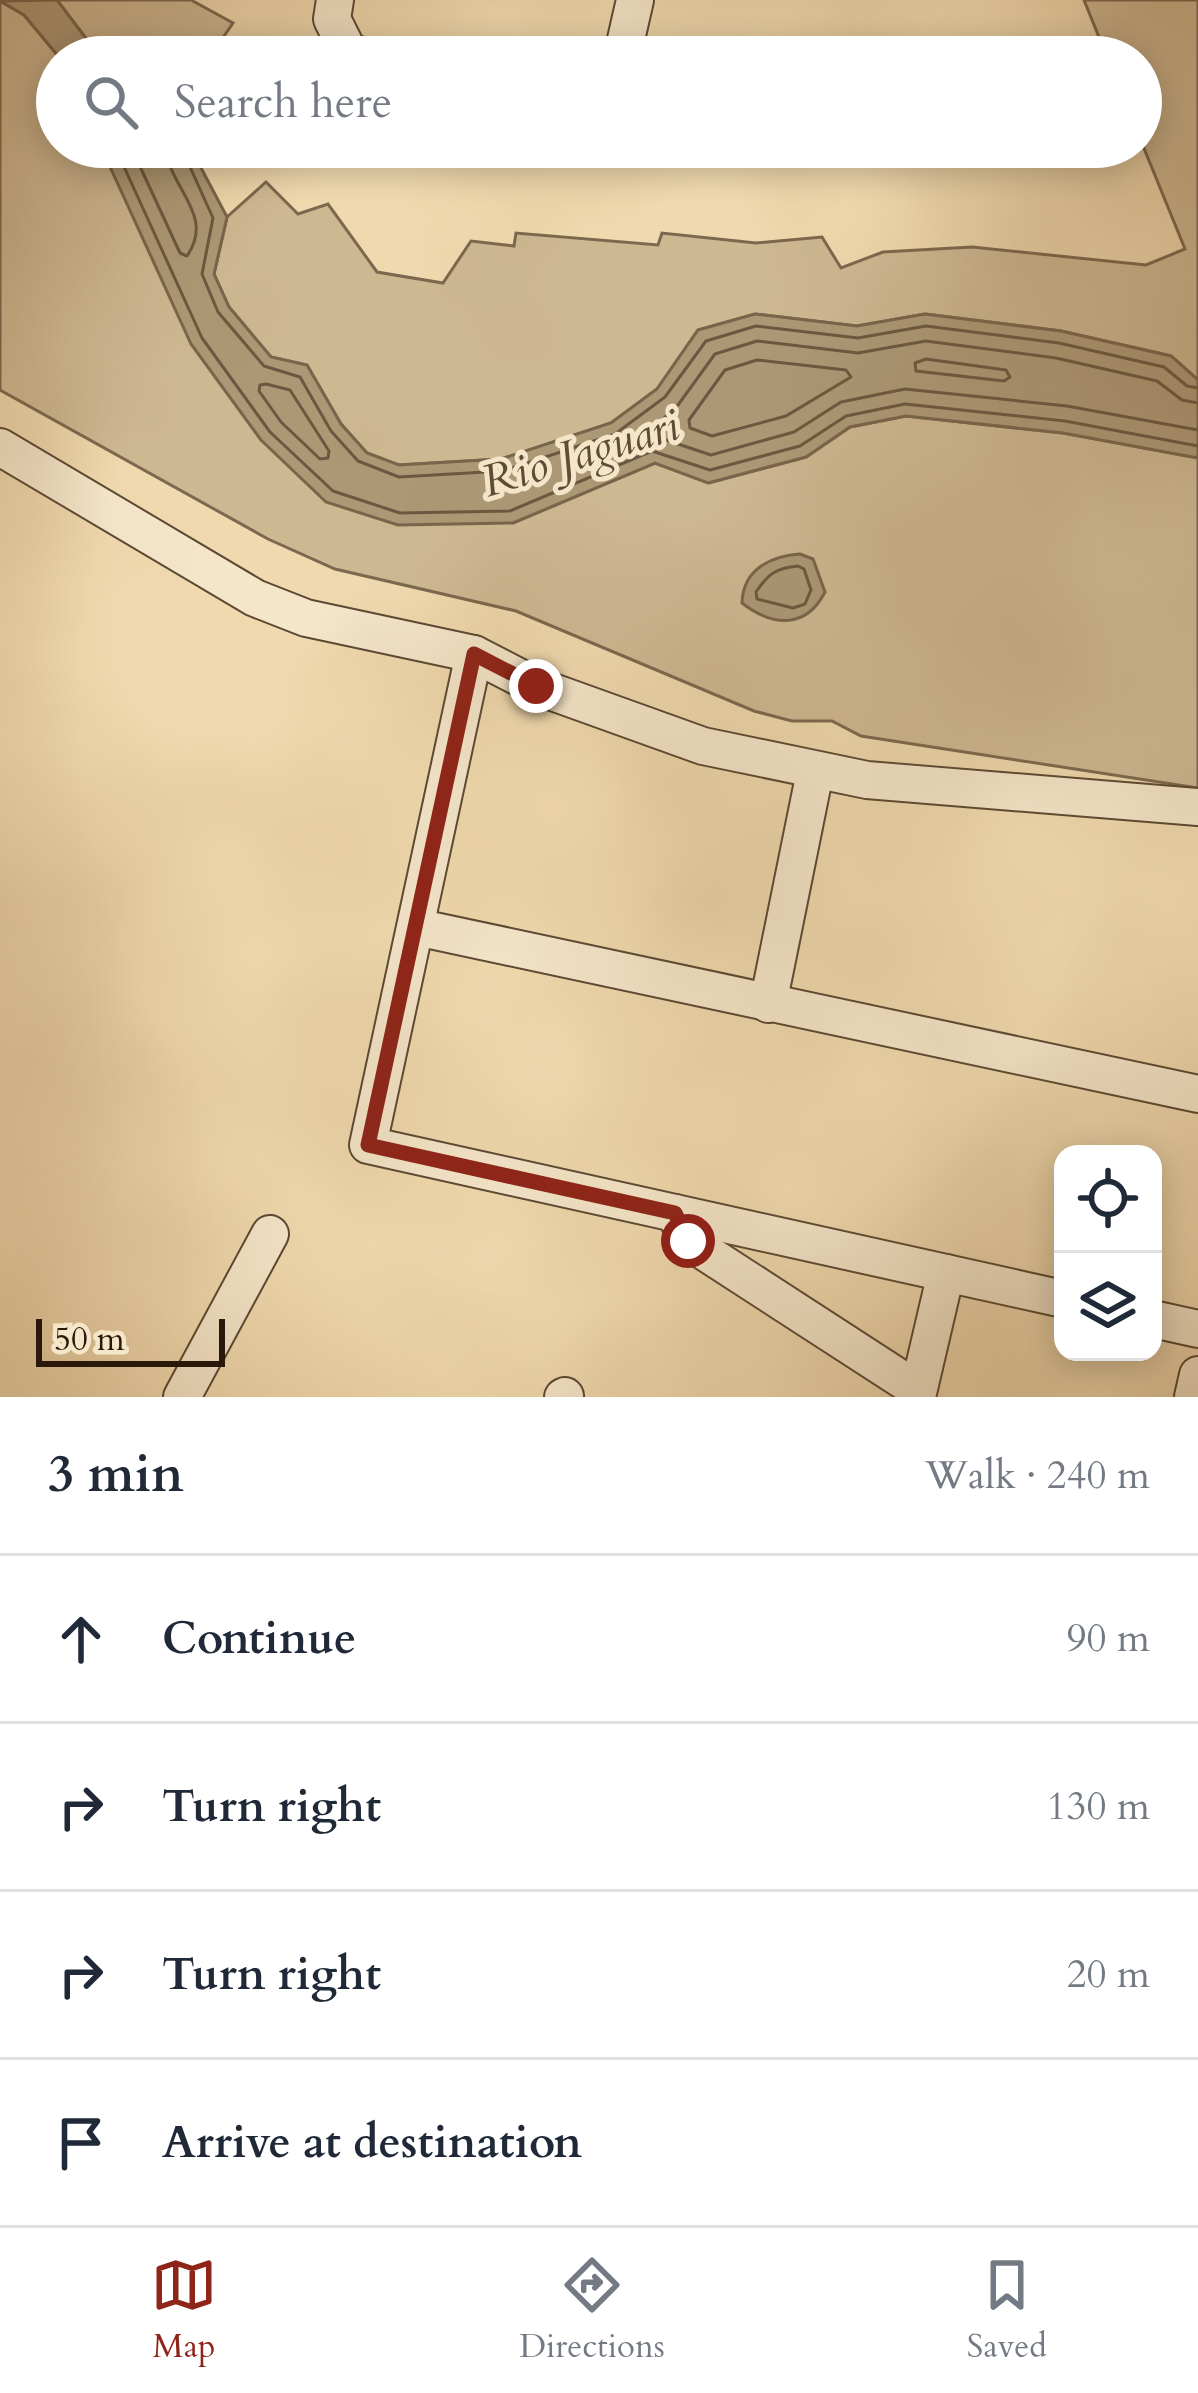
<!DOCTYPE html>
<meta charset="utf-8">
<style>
body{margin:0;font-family:Cardo,serif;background:#f6f6f7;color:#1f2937}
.controls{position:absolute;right:36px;bottom:36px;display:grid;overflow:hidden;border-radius:24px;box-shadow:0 6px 30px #0003}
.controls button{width:108px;height:108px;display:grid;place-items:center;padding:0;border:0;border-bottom:3px solid #e0e1e3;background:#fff;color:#1f2937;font:60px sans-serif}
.scale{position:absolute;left:36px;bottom:30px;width:189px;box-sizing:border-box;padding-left:12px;border:6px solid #2a190a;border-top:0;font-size:33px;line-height:42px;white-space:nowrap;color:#2a190a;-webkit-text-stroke:9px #f5e6ca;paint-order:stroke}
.stop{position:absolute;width:36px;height:36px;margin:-27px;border:9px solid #8f2418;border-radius:50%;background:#fff}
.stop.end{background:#8f2418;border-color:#fff;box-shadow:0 3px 12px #0008}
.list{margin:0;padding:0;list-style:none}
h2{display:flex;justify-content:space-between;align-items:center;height:156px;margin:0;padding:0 48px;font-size:51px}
h2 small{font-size:39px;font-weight:400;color:#747a83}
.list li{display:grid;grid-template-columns:78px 1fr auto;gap:36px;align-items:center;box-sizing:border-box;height:168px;padding:0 48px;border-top:3px solid #e0e1e3}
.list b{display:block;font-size:45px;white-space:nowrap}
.list em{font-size:39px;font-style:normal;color:#747a83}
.icon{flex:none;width:66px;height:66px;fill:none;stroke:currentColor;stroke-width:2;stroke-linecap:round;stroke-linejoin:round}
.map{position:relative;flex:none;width:1198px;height:1397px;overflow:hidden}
.search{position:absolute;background:#fff;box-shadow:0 6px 30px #0003;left:36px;right:36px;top:36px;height:132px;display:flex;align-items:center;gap:30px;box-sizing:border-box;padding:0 42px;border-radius:66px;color:#747a83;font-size:45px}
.sheet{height:828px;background:#fff}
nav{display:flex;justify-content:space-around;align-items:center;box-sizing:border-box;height:168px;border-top:3px solid #e0e1e3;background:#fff;font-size:33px;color:#747a83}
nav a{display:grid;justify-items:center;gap:6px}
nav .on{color:#8f2418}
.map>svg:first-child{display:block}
.green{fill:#ceb892;stroke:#7c684e;stroke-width:3}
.water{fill:#ad9876;stroke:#79654b;stroke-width:3}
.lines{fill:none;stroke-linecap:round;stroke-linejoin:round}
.shore{stroke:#6c5840;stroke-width:3}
.minor-casing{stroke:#5c4933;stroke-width:40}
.minor{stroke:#f5e6ca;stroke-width:36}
.route{stroke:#8f2418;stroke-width:15}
.labels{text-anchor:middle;stroke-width:10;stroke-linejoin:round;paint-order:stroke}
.water-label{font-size:45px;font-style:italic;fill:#5e4c35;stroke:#f5e6ca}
</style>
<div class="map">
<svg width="1198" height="1397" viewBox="0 0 1198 1397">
<rect width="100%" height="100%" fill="#f0d9ae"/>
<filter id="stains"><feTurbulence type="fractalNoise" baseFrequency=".00167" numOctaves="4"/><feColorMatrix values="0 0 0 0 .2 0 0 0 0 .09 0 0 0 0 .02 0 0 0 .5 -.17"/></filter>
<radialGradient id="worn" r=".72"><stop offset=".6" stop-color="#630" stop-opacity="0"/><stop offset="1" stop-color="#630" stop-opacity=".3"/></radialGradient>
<!-- green -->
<g class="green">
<path d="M 57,0 L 191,0 L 233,23 L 215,49 L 188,43 L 183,57 L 100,57 Z"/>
<path d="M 1084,0 L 1198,0 L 1198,380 L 1171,356 L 1061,331 L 925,314 L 857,326 L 755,314 L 698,330 L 657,389 L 611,423 L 501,459 L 398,465 L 367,453 L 341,424 L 307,365 L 271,357 L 229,307 L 214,274 L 227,217 L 266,182 L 298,214 L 328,204 L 377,272 L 443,283 L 471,241 L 514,246 L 516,233 L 658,245 L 662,233 L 756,243 L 822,237 L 841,268 L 883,252 L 972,247 L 1146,265 L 1185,249 L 1141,141 L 1141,57 L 1107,57 Z"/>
<path d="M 0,1 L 24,15 L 59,57 L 57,147 L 101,147 L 137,223 L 261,440 L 513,523 L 655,463 L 709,483 L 806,457 L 850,427 L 906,416 L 1063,433 L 1198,458 L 1198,788 L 861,736 L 832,721 L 792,721 L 754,711 L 516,611 L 335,569 L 268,539 L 0,390 Z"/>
</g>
<!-- water -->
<g class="water">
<path d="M 57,0 L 100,57 L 59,57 L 24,15 L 0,1 Z"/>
<path d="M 101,147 L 190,147 L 227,217 L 214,274 L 229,307 L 271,357 L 307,365 L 341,424 L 367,453 L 399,465 L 501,459 L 611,423 L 657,389 L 698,330 L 755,314 L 857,326 L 925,314 L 1061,331 L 1171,356 L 1198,380 L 1198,458 L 1063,433 L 906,416 L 850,427 L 806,457 L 708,483 L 655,463 L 513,523 L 398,525 L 326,502 L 261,440 L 191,344 Z"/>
<path d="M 800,554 L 813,559 L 825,592 C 806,629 773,627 742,603 C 743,569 771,556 800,554 Z"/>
</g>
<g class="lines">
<!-- shore -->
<g class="shore">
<path d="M 115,147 L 202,338 L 270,432 L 333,491 L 400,513 L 510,511 L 652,451 L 710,470 L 800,446 L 846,416 L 905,404 L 1065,421 L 1198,446"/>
<path d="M 131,147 L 180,253 L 187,256 C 216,214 168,188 166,147"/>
<path d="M 181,147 L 213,218 L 202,274 L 218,312 L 264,366 L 300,377 L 331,431 L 358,461 L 399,477 L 503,471 L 615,434 L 665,397 L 706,341 L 756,326 L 858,338 L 926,326 L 1059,343 L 1164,367 L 1187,386 L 1198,388"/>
<path d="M 926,359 L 1006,370 L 1010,377 L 1004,381 L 916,371 L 915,363 Z"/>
<path d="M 757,360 L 846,370 L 851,377 L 786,416 L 712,436 L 690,428 L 689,420 L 725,370 Z"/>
<path d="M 266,384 L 290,390 L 329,451 L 328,458 L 320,459 L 281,422 L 259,391 L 260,385 Z"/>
<path d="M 1198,403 L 1182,400 L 1157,381 L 1056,358 L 926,341 L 858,353 L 757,341 L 715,354 L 678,405 L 651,430 L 654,436 L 711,455 L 794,432 L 841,402 L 905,389 L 1067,406 L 1198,430"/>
<path d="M 798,566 L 804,569 L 811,590 L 805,604 L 793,608 L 757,599 L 756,592 C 768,574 776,568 798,566 Z"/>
</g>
<!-- minor casing -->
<g class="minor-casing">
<g id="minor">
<path d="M 335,0 L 332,19 L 348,51 L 365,57"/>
<path d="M 622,57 L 635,0"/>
<path d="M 0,447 L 255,598 L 306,618 L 474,654 L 536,686 L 703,746 L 867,780 L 1198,807"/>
<path d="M 474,654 L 368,1145 L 1063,1299"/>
<path d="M 416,927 L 1198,1094"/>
<path d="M 768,1004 L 815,772"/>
<path d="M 675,1213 L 688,1241 L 918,1390"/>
<path d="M 1153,1319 L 1198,1329"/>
<path d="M 182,1397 L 270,1234"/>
<path d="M 563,1397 L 565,1396"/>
<path d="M 917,1397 L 946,1273"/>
<path d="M 1193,1397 L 1198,1375"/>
</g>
</g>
<!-- minor -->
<use href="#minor" class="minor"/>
</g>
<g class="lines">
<!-- route -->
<path class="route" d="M 536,686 L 474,654 L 368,1145 L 675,1213 L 688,1241"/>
</g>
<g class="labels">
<!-- water labels -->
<g class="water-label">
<text transform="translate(580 452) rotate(-17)" y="16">Rio Jaguari</text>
</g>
</g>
<rect width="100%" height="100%" filter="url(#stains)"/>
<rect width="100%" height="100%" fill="url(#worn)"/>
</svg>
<div class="controls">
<button><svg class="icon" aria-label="locate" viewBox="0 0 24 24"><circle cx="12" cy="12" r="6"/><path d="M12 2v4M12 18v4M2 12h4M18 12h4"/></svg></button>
<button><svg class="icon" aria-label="layers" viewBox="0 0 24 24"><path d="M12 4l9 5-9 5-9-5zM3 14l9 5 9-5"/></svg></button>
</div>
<div class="scale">50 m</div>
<div class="stop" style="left:688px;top:1241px"></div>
<div class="stop end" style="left:536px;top:686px"></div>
<div class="search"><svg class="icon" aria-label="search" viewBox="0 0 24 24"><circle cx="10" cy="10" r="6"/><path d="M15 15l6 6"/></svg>Search here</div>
</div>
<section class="sheet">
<h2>3 min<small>Walk · 240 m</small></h2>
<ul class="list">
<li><svg class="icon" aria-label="ahead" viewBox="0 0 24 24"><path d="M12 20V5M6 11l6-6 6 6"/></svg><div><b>Continue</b></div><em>90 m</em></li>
<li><svg class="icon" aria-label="right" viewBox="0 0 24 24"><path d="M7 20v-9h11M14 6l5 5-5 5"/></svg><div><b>Turn right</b></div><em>130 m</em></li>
<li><svg class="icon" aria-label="right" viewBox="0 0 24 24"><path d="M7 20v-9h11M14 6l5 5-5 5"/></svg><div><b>Turn right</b></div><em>20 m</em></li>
<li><svg class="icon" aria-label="arrive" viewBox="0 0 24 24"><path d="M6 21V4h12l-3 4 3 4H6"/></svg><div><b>Arrive at destination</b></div></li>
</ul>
</section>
<nav>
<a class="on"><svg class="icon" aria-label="map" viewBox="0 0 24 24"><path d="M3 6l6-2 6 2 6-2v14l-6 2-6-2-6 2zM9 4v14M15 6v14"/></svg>Map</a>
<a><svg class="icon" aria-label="directions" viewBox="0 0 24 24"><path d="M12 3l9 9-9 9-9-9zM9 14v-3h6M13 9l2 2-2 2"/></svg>Directions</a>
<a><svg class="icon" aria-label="saved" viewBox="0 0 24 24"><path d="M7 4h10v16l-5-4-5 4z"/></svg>Saved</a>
</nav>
